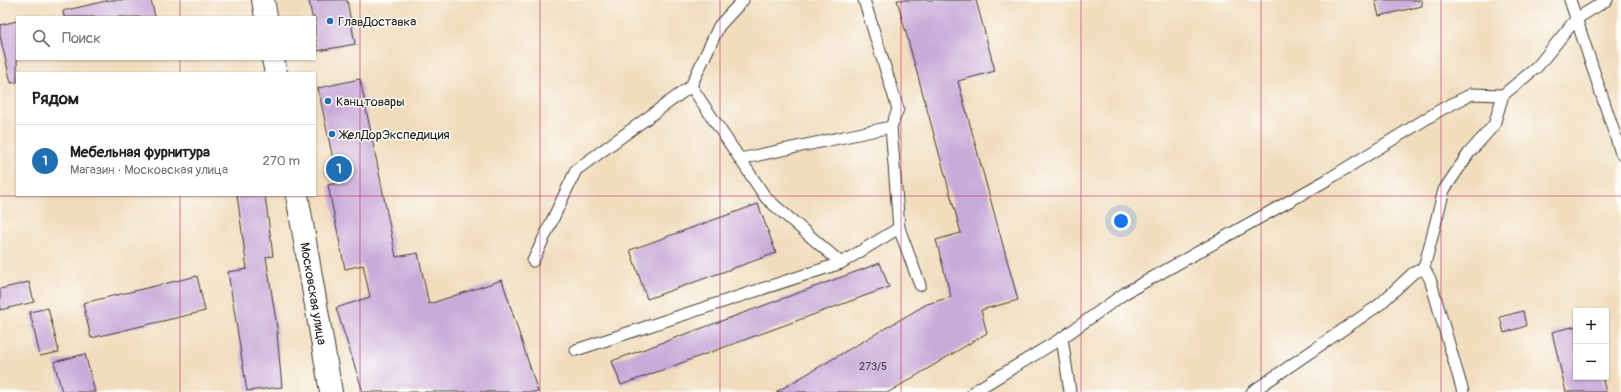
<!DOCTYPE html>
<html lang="ru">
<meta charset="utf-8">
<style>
body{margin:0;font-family:Pangolin,sans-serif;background:#f6f6f6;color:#202124}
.controls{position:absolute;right:12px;bottom:12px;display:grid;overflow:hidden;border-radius:0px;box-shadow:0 1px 3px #0004}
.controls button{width:36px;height:36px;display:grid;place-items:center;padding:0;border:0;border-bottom:1px solid #e0e0e0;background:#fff;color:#202124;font:20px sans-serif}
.you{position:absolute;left:1121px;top:221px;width:14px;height:14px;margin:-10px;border:3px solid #fff;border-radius:50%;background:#1a73e8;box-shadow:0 0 0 6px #1a73e833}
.badge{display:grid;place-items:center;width:26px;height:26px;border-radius:50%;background:#1f6fb2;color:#fff;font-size:13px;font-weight:700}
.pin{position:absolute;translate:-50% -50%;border:2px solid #fff;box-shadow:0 1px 4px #0006}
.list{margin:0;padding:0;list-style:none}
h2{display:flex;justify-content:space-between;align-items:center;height:52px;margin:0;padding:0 16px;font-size:17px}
h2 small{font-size:13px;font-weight:400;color:#757577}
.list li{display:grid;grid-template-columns:26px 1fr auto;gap:12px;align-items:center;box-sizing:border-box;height:72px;padding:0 16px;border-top:1px solid #e0e0e0}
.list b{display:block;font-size:15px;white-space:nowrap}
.list p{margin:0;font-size:13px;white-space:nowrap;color:#757577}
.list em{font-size:13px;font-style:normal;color:#757577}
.icon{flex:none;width:22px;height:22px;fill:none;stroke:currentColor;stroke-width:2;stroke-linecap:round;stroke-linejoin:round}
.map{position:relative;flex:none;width:1621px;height:392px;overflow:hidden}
.search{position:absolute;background:#fff;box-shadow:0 1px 3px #0004;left:16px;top:16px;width:300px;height:44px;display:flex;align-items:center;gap:10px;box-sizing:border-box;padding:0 14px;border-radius:0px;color:#757577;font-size:15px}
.panel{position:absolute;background:#fff;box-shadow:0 1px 3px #0004;left:16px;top:72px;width:300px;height:124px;border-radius:0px}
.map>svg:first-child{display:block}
.building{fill:#c9abd9}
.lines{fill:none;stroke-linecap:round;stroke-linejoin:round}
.lane-casing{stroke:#3c3934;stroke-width:13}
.street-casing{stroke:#3c3934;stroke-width:24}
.lane{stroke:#fff;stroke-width:11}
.street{stroke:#fff;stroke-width:22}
.grid{fill:none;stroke:#c2185b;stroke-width:1;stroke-opacity:0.55}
.poi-dot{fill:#1f6fb2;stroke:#fdfcf7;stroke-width:1.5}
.labels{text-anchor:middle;stroke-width:3;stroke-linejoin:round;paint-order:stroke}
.number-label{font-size:11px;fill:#47404b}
.poi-label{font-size:13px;fill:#1c1c1c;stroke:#fdfcf7;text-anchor:start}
.street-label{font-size:13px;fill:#1c1c1c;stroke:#fdfcf7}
</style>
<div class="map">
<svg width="1621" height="392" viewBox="0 0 1621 392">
<rect width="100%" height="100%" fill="#fdfcf7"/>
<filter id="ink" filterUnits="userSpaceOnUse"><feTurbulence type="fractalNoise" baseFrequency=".025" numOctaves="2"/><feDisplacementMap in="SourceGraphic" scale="8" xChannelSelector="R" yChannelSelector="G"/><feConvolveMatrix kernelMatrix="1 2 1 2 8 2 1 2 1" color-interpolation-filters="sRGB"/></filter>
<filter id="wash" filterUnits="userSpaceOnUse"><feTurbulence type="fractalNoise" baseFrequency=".012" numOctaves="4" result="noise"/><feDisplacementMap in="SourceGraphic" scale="16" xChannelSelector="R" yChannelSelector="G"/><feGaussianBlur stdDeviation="0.9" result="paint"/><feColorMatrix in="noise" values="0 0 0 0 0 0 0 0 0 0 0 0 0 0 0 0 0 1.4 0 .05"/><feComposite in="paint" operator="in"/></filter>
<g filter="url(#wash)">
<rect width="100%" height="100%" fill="#f1ddbd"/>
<g id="blocks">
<!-- building -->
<g class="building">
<path d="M 110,0 L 151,0 L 155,17 L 64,17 L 63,11 Z"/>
<path d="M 309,0 L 347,0 L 355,44 L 318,51 L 315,35 L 315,17 L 312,17 Z"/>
<path d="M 897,0 L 976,0 L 995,71 L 958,81 L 1018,300 L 981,310 L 987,333 L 889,392 L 776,392 L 927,304 L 951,297 L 936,240 L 961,233 Z"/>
<path d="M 1375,0 L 1422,0 L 1422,6 L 1379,16 Z"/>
<path d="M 17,21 L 17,82 L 11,83 L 0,36 L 0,25 Z"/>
<path d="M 360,79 L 396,257 L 418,253 L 429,304 L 502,280 L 538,392 L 363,392 L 336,308 L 370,297 L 363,265 L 345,269 L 328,185 L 338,183 L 318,88 Z"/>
<path d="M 237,195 L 265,195 L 273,256 L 266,257 L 278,334 L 277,334 L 282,387 L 247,391 L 228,272 L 247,269 Z"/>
<path d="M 758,204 L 776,253 L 647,299 L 630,250 Z"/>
<path d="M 880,263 L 889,287 L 621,385 L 612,361 Z"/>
<path d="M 197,276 L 205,311 L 91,338 L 83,303 Z"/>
<path d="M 29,282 L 34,302 L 0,310 L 0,289 Z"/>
<path d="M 48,308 L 59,352 L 40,356 L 30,312 Z"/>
<path d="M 1523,311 L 1526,326 L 1504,333 L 1500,317 Z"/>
<path d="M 1576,326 L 1576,377 L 1602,377 L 1606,392 L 1566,392 L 1552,332 Z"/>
<path d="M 85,354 L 95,392 L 62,392 L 54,362 Z"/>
</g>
</g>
</g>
<g filter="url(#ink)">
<use href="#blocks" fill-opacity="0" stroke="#3c3934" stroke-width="1"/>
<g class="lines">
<!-- lane casing -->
<g class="lane-casing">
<g id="lane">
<path d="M 864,0 L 898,109 L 891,127 L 899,228 L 920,285"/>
<path d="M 1570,0 L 1621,153"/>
<path d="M 691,86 L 740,159 L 891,127"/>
<path d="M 740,159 L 766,198 L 841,263"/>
<path d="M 533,261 L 576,170 L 691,86 L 719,26 L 743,0"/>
<path d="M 1062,338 L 1070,392"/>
<path d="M 576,350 L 841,263 L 899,228"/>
<path d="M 973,392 L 1062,338 L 1125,293 L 1327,180 L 1442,109 L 1472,94 L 1503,95"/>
<path d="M 1252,392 L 1379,305 L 1412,274 L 1424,268"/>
<path d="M 1463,392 L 1430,279 L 1424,268 L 1444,190 L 1469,153 L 1494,125 L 1503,95 L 1537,67 L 1576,19 L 1607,0"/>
</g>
</g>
<!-- street casing -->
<g class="street-casing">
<g id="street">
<path d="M 263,0 L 266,17"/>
<path d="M 273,59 L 276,73"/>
<path id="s1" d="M 297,195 L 331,392"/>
</g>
</g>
<!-- lane -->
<use href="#lane" class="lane"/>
<!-- street -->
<use href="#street" class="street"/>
</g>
</g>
<!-- grid -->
<path class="grid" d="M 180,0 L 180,17M 360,0 L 360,392M 540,0 L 540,392M 720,0 L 720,392M 901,0 L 901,392M 1081,0 L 1081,392M 1261,0 L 1261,392M 1441,0 L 1441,392M 180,59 L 180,73M 180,195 L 180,392M 0,196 L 1621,196"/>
<!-- markers -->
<g class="poi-dot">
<circle cx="330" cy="21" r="4"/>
<circle cx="328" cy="101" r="4"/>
<circle cx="332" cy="134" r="4"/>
</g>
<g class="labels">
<!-- number labels -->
<g class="number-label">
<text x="873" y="370">273/5</text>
</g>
<!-- poi labels -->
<g class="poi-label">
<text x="338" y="26">ГлавДоставка</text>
<text x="336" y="106">Канцтовары</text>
<text x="340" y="139">ЖелДорЭкспедиция</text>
</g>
<!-- street labels -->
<g class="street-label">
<text dy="5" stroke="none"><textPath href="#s1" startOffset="100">Московская улица</textPath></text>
</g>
</g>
</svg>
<div class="controls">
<button>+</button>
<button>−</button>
</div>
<div class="you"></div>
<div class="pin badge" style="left:339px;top:169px">1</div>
<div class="search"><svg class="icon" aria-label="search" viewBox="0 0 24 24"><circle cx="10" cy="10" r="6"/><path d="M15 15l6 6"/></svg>Поиск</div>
<section class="panel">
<h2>Рядом<small></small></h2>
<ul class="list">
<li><span class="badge">1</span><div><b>Мебельная фурнитура</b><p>Магазин · Московская улица</p></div><em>270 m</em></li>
</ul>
</section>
</div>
